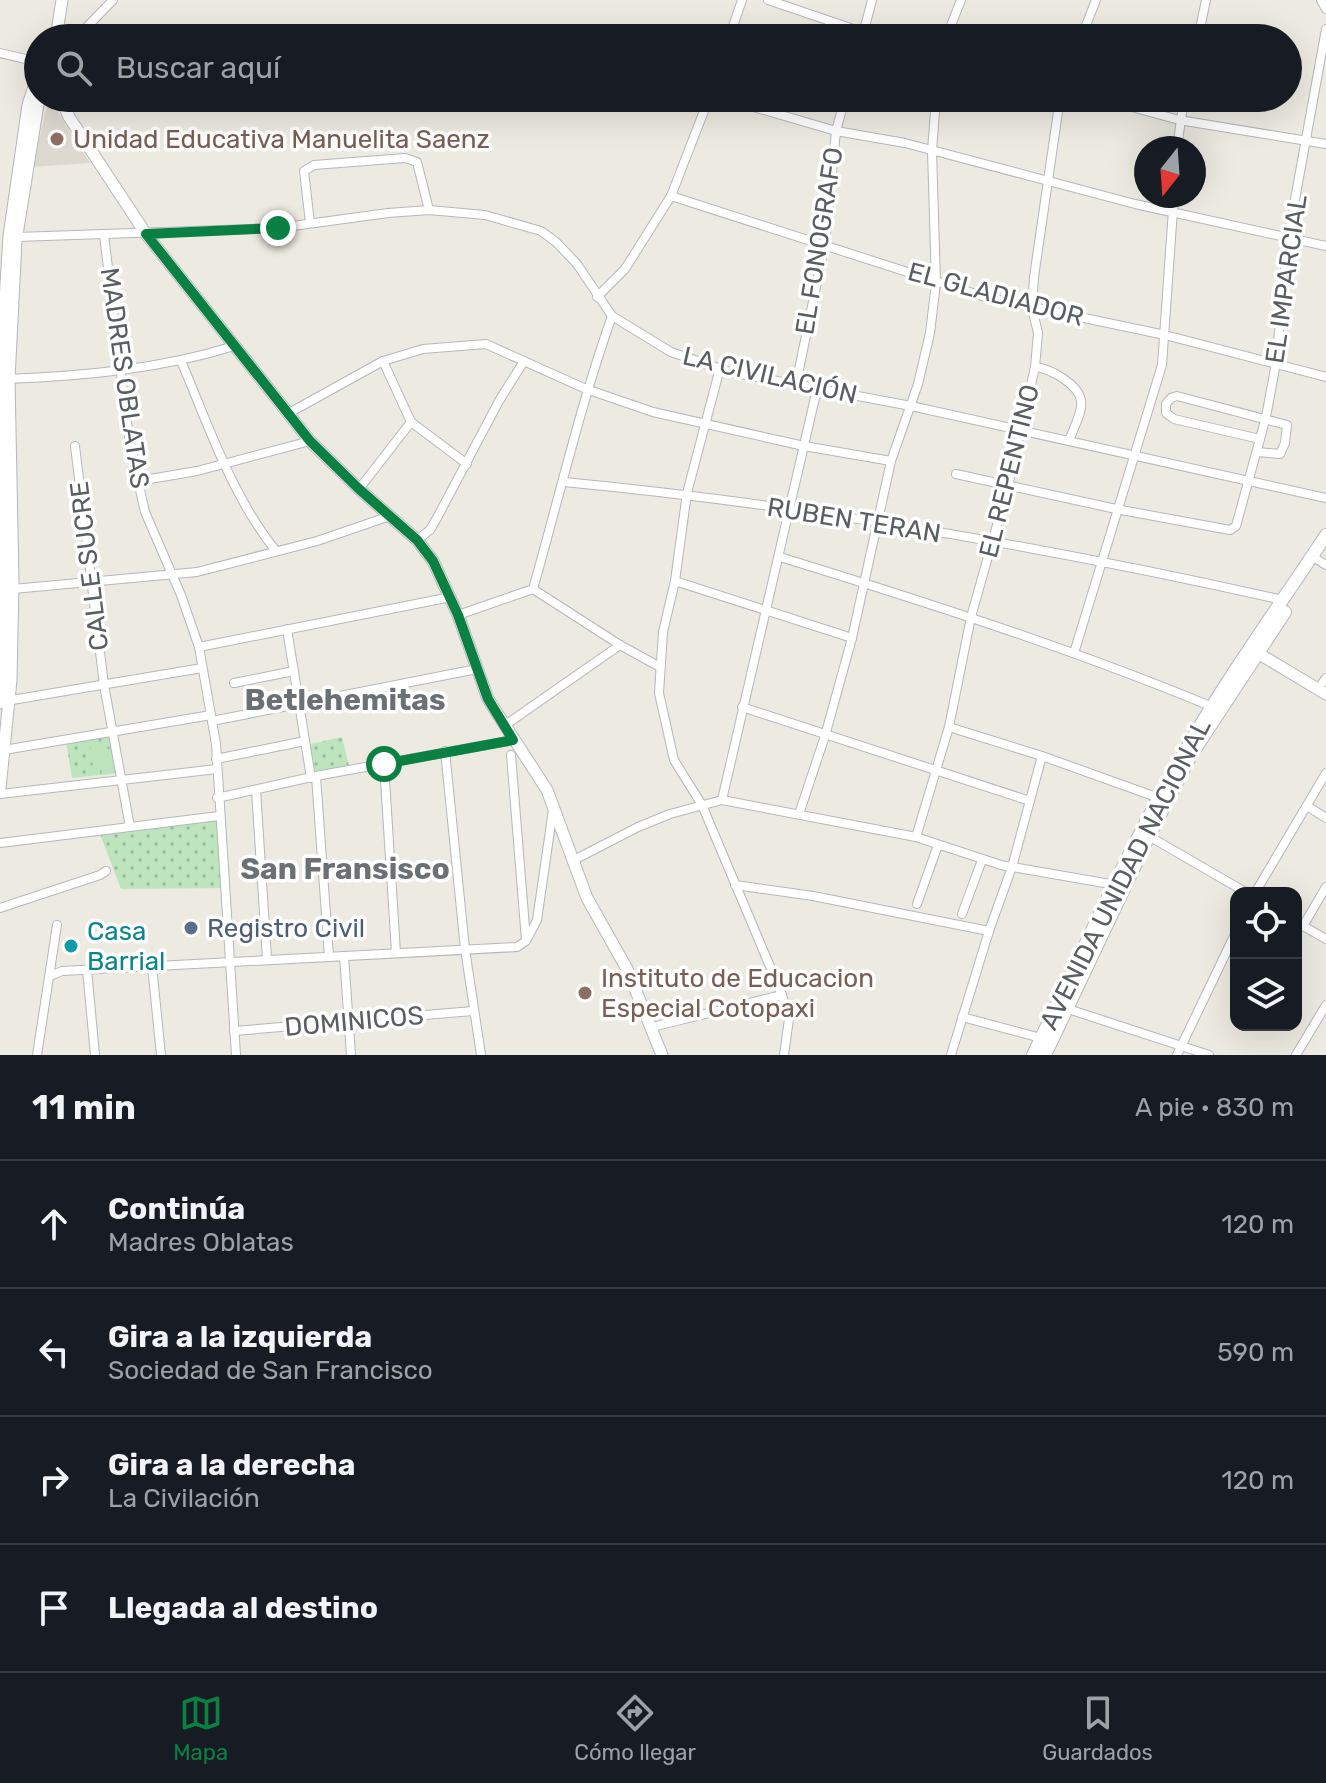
<!DOCTYPE html>
<html lang="es">
<meta charset="utf-8">
<style>
body{margin:0;font-family:Rubik,sans-serif;background:#20242c;color:#f1f3f6}
.controls{position:absolute;right:24px;bottom:24px;display:grid;overflow:hidden;border-radius:16px;box-shadow:0 8px 32px #0002}
.controls button{width:72px;height:72px;display:grid;place-items:center;padding:0;border:0;border-bottom:2px solid #363941;background:#171b24;color:#f1f3f6;font:40px sans-serif}
.compass{position:absolute;left:1134px;top:136px;width:72px;height:72px;border-radius:50%;background:#171b24;box-shadow:0 8px 32px #0002;rotate:197deg}
.stop{position:absolute;width:24px;height:24px;margin:-18px;border:6px solid #0b8043;border-radius:50%;background:#fff}
.stop.end{background:#0b8043;border-color:#fff;box-shadow:0 2px 8px #0008}
.list{margin:0;padding:0;list-style:none}
h2{display:flex;justify-content:space-between;align-items:center;height:104px;margin:0;padding:0 32px;font-size:34px}
h2 small{font-size:26px;font-weight:400;color:#9ea1a6}
.list li{display:grid;grid-template-columns:52px 1fr auto;gap:24px;align-items:center;box-sizing:border-box;height:128px;padding:0 32px;border-top:2px solid #363941}
.list b{display:block;font-size:30px;white-space:nowrap}
.list p{margin:0;font-size:26px;white-space:nowrap;color:#9ea1a6}
.list em{font-size:26px;font-style:normal;color:#9ea1a6}
.icon{flex:none;width:44px;height:44px;fill:none;stroke:currentColor;stroke-width:2;stroke-linecap:round;stroke-linejoin:round}
.map{position:relative;flex:none;width:1326px;height:1055px;overflow:hidden}
.search{position:absolute;background:#171b24;box-shadow:0 8px 32px #0002;left:24px;right:24px;top:24px;height:88px;display:flex;align-items:center;gap:20px;box-sizing:border-box;padding:0 28px;border-radius:44px;color:#9ea1a6;font-size:30px}
.sheet{height:616px;background:#171b24}
nav{display:flex;justify-content:space-around;align-items:center;box-sizing:border-box;height:112px;border-top:2px solid #363941;background:#171b24;font-size:22px;color:#9ea1a6}
nav a{display:grid;justify-items:center;gap:4px}
nav .on{color:#0b8043}
.map>svg:first-child{display:block}
.education{fill:#ddd9d0}
.park{fill:url(#park-dots)}
.pitch{fill:#bee4be}
.lines{fill:none;stroke-linecap:round;stroke-linejoin:round}
.minor-casing{stroke:#b4b7bc;stroke-width:10}
.tertiary-casing{stroke:#b4b7bc;stroke-width:13}
.secondary-casing{stroke:#b5b8be;stroke-width:14}
.minor{stroke:#fff;stroke-width:8}
.tertiary{stroke:#fff;stroke-width:11}
.secondary{stroke:#fff;stroke-width:12}
.route{stroke:#0b8043;stroke-width:10}
.education-dot{fill:#8d6e63;stroke:#fff;stroke-width:3}
.service-dot{fill:#5c6f8a;stroke:#fff;stroke-width:3}
.culture-dot{fill:#0f9aa8;stroke:#fff;stroke-width:3}
.labels{text-anchor:middle;stroke-width:7;stroke-linejoin:round;paint-order:stroke}
.education-label{font-size:26px;fill:#785e54;stroke:#fff;text-anchor:start}
.street-label{font-size:26px;fill:#5a5e62;stroke:#fff}
.service-label{font-size:26px;fill:#4e5e75;stroke:#fff;text-anchor:start}
.culture-label{font-size:26px;fill:#0d838f;stroke:#fff;text-anchor:start}
.quarter-label{font-size:30px;font-weight:bold;fill:#6b7074;stroke:#fff}
</style>
<div class="map">
<svg width="1326" height="1055" viewBox="0 0 1326 1055">
<defs>
<pattern id="park-dots" width="8" height="8" patternUnits="userSpaceOnUse" patternTransform="scale(2)"><rect width="8" height="8" fill="#bee4be"/><path d="M2 2h.1M6 6h.1" fill="none" stroke="#9dbc9e" stroke-width="1.8" stroke-linecap="round"/></pattern>
</defs>
<rect width="100%" height="100%" fill="#edeae1"/>
<!-- education -->
<path class="education" d="M 51,100 L 55,103 L 59,114 L 90,163 L 32,167 L 48,103 Z"/>
<!-- park -->
<g class="park">
<path d="M 113,733 L 120,773 L 72,778 L 66,741 Z"/>
<path d="M 342,737 L 350,770 L 311,778 L 306,745 Z"/>
<path d="M 219,816 L 223,888 L 121,889 L 100,834 Z"/>
</g>
<!-- pitch -->
<path class="pitch" d="M 107,742 L 111,773 L 104,774 L 102,767 L 100,768 L 100,774 L 94,775 L 90,744 L 96,743 L 98,750 L 100,749 L 99,743 Z"/>
<g class="lines">
<!-- minor casing -->
<g class="minor-casing">
<g id="minor">
<path d="M 768,0 L 880,38"/>
<path d="M 1321,0 L 1326,9"/>
<path d="M 60,38 L 81,33 L 113,0"/>
<path d="M 729,38 L 742,0"/>
<path d="M 862,38 L 872,0"/>
<path d="M 946,38 L 961,0"/>
<path d="M 1081,38 L 1096,0"/>
<path d="M 1198,38 L 1206,0"/>
<path d="M 0,53 L 38,62"/>
<path d="M 723,98 L 836,131 L 905,143 L 1135,204 L 1326,246"/>
<path d="M 1099,98 L 1179,120 L 1326,144"/>
<path d="M 1177,148 L 1184,98"/>
<path d="M 671,196 L 985,297 L 1165,335 L 1326,377"/>
<path d="M 310,223 L 304,171 L 314,165 L 405,158 L 417,162 L 429,210"/>
<path d="M 104,235 L 128,431 L 138,481 L 145,512 L 181,595 L 199,647 L 216,744 L 236,1055"/>
<path d="M 17,237 L 278,228 L 388,213 L 429,210 L 485,215 L 541,231 L 556,242 L 577,264 L 612,316 L 671,352 L 730,372 L 911,406 L 1326,498"/>
<path d="M 597,297 L 625,269 L 671,196 L 709,98"/>
<path d="M 181,361 C 209,426 231,495 276,551"/>
<path d="M 383,361 L 411,422 L 467,464"/>
<path d="M 1035,367 C 1046,368 1055,373 1064,379 C 1093,399 1079,413 1069,441"/>
<path d="M 720,368 L 687,493 L 675,581 L 663,632 L 659,693 L 674,760 L 702,805 L 782,995 L 789,1019 L 784,1055"/>
<path d="M 6,379 C 83,376 161,369 234,346"/>
<path d="M 796,384 L 825,243 L 836,131 L 845,98"/>
<path d="M 289,413 L 383,361 L 423,349 L 486,344 L 586,389 L 653,412 L 804,446 L 891,461"/>
<path d="M 75,446 L 104,685 L 130,827"/>
<path d="M 1257,452 L 1280,454 L 1285,443 L 1287,425 L 1177,396 L 1171,398 L 1166,404 L 1166,413 L 1174,419 L 1260,439"/>
<path d="M 956,474 L 1116,509 L 1230,530 L 1236,526 L 1266,417 L 1276,363 L 1288,238 L 1326,29"/>
<path d="M 138,481 L 197,471 L 310,441"/>
<path d="M 564,482 C 806,505 1046,547 1283,600"/>
<path d="M 359,489 L 411,422"/>
<path d="M 417,540 L 430,530 L 438,516 L 499,401 L 524,361"/>
<path d="M 1312,556 L 1326,565"/>
<path d="M 780,557 C 926,602 1073,649 1215,708"/>
<path d="M 675,581 L 852,638"/>
<path d="M 13,589 L 197,572 L 317,541 L 390,516"/>
<path d="M 533,589 C 559,498 580,406 612,316"/>
<path d="M 458,615 L 533,589 L 620,645 L 660,667"/>
<path d="M 287,629 L 311,778"/>
<path d="M 199,647 L 451,597"/>
<path d="M 1074,653 L 1162,365 L 1174,196"/>
<path d="M 234,683 L 294,671"/>
<path d="M 1318,689 L 1326,678"/>
<path d="M 6,701 L 202,668"/>
<path d="M 742,707 L 1030,801"/>
<path d="M 212,721 L 477,669"/>
<path d="M 504,726 L 620,645"/>
<path d="M 949,727 L 1042,756 L 1159,798"/>
<path d="M 4,750 L 211,715"/>
<path d="M 445,751 L 465,949 L 481,1055"/>
<path d="M 511,755 L 526,940"/>
<path d="M 216,759 L 305,741"/>
<path d="M 384,764 L 396,953"/>
<path d="M 316,776 L 329,956"/>
<path d="M 256,790 L 267,959"/>
<path d="M 0,794 L 217,769"/>
<path d="M 217,798 L 316,776 L 513,740"/>
<path d="M 722,800 L 817,389"/>
<path d="M 1307,806 L 1326,818"/>
<path d="M 799,814 L 825,736 L 852,638 L 891,461 L 918,384 L 930,333 L 936,283 L 932,151 L 936,98"/>
<path d="M 1147,835 L 1247,893"/>
<path d="M 916,837 L 949,727 L 971,617 L 1008,486 L 1035,367 L 1038,333 L 1032,308 L 1034,277 L 1060,98"/>
<path d="M 0,843 L 219,816"/>
<path d="M 572,861 L 638,827 L 670,814 L 722,800 L 916,837 L 1001,865 L 1116,885"/>
<path d="M 735,885 L 813,896 L 989,931"/>
<path d="M 1255,893 L 1326,773"/>
<path d="M 917,904 L 938,845"/>
<path d="M 0,908 L 100,875 L 106,871"/>
<path d="M 962,914 L 982,860"/>
<path d="M 1296,922 L 1326,939"/>
<path d="M 1303,926 L 1326,887"/>
<path d="M 344,956 L 351,1055"/>
<path d="M 152,966 L 161,1055"/>
<path d="M 87,970 L 95,1055"/>
<path d="M 50,976 L 62,971 L 517,947 L 526,941 L 537,920 L 553,810"/>
<path d="M 1065,1008 L 1209,1055"/>
<path d="M 962,1017 L 1041,1038"/>
<path d="M 652,1027 L 782,995"/>
<path d="M 234,1031 L 473,1011"/>
<path d="M 37,1055 L 57,925"/>
<path d="M 951,1055 L 989,931 L 1012,867 L 1042,756"/>
<path d="M 1177,1055 L 1236,932"/>
<path d="M 1296,1055 L 1326,1005"/>
</g>
</g>
<!-- tertiary casing -->
<g class="tertiary-casing">
<g id="tertiary">
<path d="M 56,38 L 62,0"/>
<path d="M 61,98 L 69,117 L 146,234 L 310,441 L 359,489 L 417,540 L 433,561 L 458,615 L 488,699 L 547,790 L 587,898 L 627,969 L 662,1055"/>
<path d="M 1251,649 L 1326,694"/>
<path d="M 0,703 L 4,603 L 0,379 L 9,236 L 28,105 L 38,74"/>
<path d="M 0,788 L 11,680 L 13,581 L 9,379 L 16,241 L 39,98"/>
</g>
</g>
<!-- secondary casing -->
<g class="secondary-casing">
<g id="secondary">
<path d="M 1033,1055 C 1081,955 1127,851 1183,755 C 1226,679 1278,608 1326,535"/>
<path d="M 1045,1055 L 1149,836 L 1190,757 L 1285,612"/>
</g>
</g>
<!-- minor -->
<use href="#minor" class="minor"/>
<!-- tertiary -->
<use href="#tertiary" class="tertiary"/>
<!-- secondary -->
<use href="#secondary" class="secondary"/>
</g>
<g class="lines">
<!-- route -->
<path class="route" d="M 278,228 L 146,234 L 310,441 L 359,489 L 417,540 L 433,561 L 458,615 L 488,699 L 513,740 L 384,764"/>
</g>
<!-- markers -->
<g class="education-dot">
<circle cx="57" cy="139" r="8"/>
<circle cx="585" cy="993" r="8"/>
</g>
<circle class="service-dot" cx="191" cy="928" r="8"/>
<circle class="culture-dot" cx="71" cy="946" r="8"/>
<g class="labels">
<!-- education labels -->
<g class="education-label">
<text x="73" y="148">Unidad Educativa Manuelita Saenz</text>
<text x="601" y="987">Instituto de Educacion<tspan x="601" dy="30">Especial Cotopaxi</tspan></text>
</g>
<!-- street labels -->
<g class="street-label">
<text transform="translate(819 241) rotate(-81)" y="9">EL FONOGRAFO</text>
<text transform="translate(1286 279) rotate(-82)" y="9">EL IMPARCIAL</text>
<text transform="translate(996 294) rotate(15)" y="9">EL GLADIADOR</text>
<text transform="translate(770 375) rotate(13)" y="9">LA CIVILACIÓN</text>
<text transform="translate(125 378) rotate(82)" y="9">MADRES OBLATAS</text>
<text transform="translate(1009 471) rotate(-76)" y="9">EL REPENTINO</text>
<text transform="translate(854 520) rotate(9)" y="9">RUBEN TERAN</text>
<text transform="translate(89 566) rotate(-97)" y="9">CALLE SUCRE</text>
<text transform="translate(1125 874) rotate(-63)" y="9">AVENIDA UNIDAD NACIONAL</text>
<text transform="translate(354 1021) rotate(-5)" y="9">DOMINICOS</text>
</g>
<!-- service labels -->
<g class="service-label">
<text x="207" y="937">Registro Civil</text>
</g>
<!-- culture labels -->
<g class="culture-label">
<text x="87" y="940">Casa<tspan x="87" dy="30">Barrial</tspan></text>
</g>
<!-- quarter labels -->
<g class="quarter-label">
<text x="345" y="710">Betlehemitas</text>
<text x="345" y="879">San Fransisco</text>
</g>
</g>
</svg>
<div class="controls">
<button><svg class="icon" aria-label="locate" viewBox="0 0 24 24"><circle cx="12" cy="12" r="6"/><path d="M12 2v4M12 18v4M2 12h4M18 12h4"/></svg></button>
<button><svg class="icon" aria-label="layers" viewBox="0 0 24 24"><path d="M12 4l9 5-9 5-9-5zM3 14l9 5 9-5"/></svg></button>
</div>
<svg class="compass" viewBox="-18 -18 36 36"><path d="M0-13l5 13h-10z" fill="#e53935"/><path d="M0 13l5-13h-10z" fill="#9ea1a6"/></svg>
<div class="stop" style="left:384px;top:764px"></div>
<div class="stop end" style="left:278px;top:228px"></div>
<div class="search"><svg class="icon" aria-label="search" viewBox="0 0 24 24"><circle cx="10" cy="10" r="6"/><path d="M15 15l6 6"/></svg>Buscar aquí</div>
</div>
<section class="sheet">
<h2>11 min<small>A pie · 830 m</small></h2>
<ul class="list">
<li><svg class="icon" aria-label="ahead" viewBox="0 0 24 24"><path d="M12 20V5M6 11l6-6 6 6"/></svg><div><b>Continúa</b><p>Madres Oblatas</p></div><em>120 m</em></li>
<li><svg class="icon" aria-label="left" viewBox="0 0 24 24"><path d="M17 20v-9H6M10 6l-5 5 5 5"/></svg><div><b>Gira a la izquierda</b><p>Sociedad de San Francisco</p></div><em>590 m</em></li>
<li><svg class="icon" aria-label="right" viewBox="0 0 24 24"><path d="M7 20v-9h11M14 6l5 5-5 5"/></svg><div><b>Gira a la derecha</b><p>La Civilación</p></div><em>120 m</em></li>
<li><svg class="icon" aria-label="arrive" viewBox="0 0 24 24"><path d="M6 21V4h12l-3 4 3 4H6"/></svg><div><b>Llegada al destino</b></div></li>
</ul>
</section>
<nav>
<a class="on"><svg class="icon" aria-label="map" viewBox="0 0 24 24"><path d="M3 6l6-2 6 2 6-2v14l-6 2-6-2-6 2zM9 4v14M15 6v14"/></svg>Mapa</a>
<a><svg class="icon" aria-label="directions" viewBox="0 0 24 24"><path d="M12 3l9 9-9 9-9-9zM9 14v-3h6M13 9l2 2-2 2"/></svg>Cómo llegar</a>
<a><svg class="icon" aria-label="saved" viewBox="0 0 24 24"><path d="M7 4h10v16l-5-4-5 4z"/></svg>Guardados</a>
</nav>
